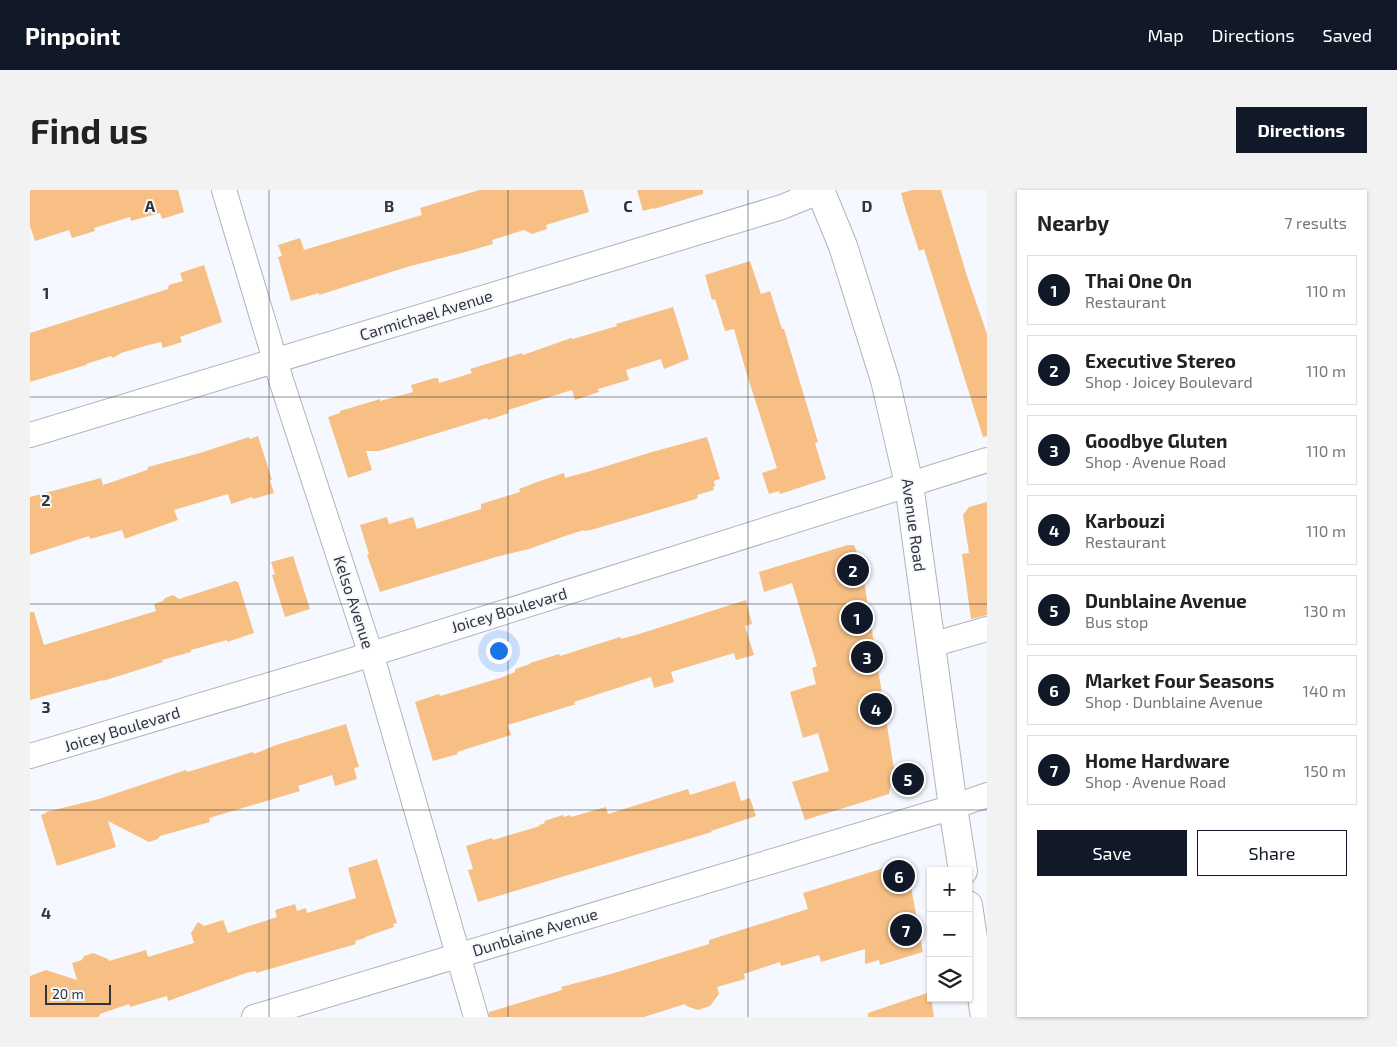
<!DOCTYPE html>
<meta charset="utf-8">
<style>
body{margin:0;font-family:"Exo 2",sans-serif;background:#f2f2f2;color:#222}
.controls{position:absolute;right:15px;bottom:15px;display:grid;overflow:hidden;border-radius:0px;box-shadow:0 1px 4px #0004}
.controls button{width:45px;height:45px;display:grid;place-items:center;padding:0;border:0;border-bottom:1px solid #e0e0e0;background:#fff;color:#222;font:25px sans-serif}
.scale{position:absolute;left:15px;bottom:12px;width:66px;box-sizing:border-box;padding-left:5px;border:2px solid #323437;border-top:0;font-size:14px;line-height:18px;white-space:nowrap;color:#323437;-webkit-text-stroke:4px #f5f9ff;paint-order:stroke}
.you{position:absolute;left:468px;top:460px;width:18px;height:18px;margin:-12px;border:4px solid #fff;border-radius:50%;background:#1a73e8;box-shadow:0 0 0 8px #1a73e833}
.badge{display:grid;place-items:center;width:32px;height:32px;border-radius:50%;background:#111827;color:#fff;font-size:16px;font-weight:700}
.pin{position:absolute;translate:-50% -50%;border:2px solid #fff;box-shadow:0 1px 5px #0006}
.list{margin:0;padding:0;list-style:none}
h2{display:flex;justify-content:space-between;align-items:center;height:65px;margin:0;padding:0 20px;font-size:21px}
h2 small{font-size:16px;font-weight:400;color:#767676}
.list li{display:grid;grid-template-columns:32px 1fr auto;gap:15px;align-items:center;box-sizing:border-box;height:70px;margin:0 10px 10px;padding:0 10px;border:1px solid #e0e0e0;border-radius:0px}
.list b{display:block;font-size:19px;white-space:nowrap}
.list p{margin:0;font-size:16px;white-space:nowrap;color:#767676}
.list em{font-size:16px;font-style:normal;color:#767676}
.actions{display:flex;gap:10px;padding:15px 20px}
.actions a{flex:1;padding:11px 0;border:1px solid #111827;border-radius:0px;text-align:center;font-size:18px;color:#111827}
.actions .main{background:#111827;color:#fff}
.icon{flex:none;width:28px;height:28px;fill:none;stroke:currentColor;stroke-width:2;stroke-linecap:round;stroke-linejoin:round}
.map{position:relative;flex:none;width:957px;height:827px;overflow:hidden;border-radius:0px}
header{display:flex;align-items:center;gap:30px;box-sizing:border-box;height:70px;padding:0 25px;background:#111827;color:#fff}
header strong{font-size:24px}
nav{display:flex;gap:28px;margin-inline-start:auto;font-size:18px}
.intro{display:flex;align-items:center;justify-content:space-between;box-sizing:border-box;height:120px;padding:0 30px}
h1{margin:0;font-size:35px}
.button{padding:12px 22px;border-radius:0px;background:#111827;color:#fff;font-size:18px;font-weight:700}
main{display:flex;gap:30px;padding:0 30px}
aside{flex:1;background:#fff;border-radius:0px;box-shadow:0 1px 4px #0004}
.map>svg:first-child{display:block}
.building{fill:#f7bf84}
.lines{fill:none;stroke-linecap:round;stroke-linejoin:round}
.minor-casing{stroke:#afb4bb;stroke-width:26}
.major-casing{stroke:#afb4bb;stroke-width:30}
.minor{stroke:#fff;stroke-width:24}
.major{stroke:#fff;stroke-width:28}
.grid{fill:none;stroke:#323437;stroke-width:1;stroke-opacity:0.55}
.labels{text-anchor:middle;stroke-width:4;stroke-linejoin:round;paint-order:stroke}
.street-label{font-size:16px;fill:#323437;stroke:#f5f9ff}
.grid-label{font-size:16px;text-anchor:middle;font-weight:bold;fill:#323437;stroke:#f5f9ff;stroke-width:4;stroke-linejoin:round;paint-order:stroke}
</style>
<header>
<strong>Pinpoint</strong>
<nav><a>Map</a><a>Directions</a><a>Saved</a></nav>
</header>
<div class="intro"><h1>Find us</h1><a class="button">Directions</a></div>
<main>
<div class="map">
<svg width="957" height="827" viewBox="0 0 957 827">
<rect width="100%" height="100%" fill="#f5f9ff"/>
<!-- building -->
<g class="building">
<path d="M 0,0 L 148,0 L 154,22 L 132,29 L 130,23 L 101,31 L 100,27 L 64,38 L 65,41 L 42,48 L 39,40 L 5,51 L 0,36 Z"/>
<path d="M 449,0 L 553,0 L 559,22 L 516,35 L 517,39 L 502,44 L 494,40 L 462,50 L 463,54 L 439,61 L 377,77 L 289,105 L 289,103 L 261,111 L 248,67 L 252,66 L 248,55 L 270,48 L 274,60 L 392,25 L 390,18 Z"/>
<path d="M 607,0 L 673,0 L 673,4 L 624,19 L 624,18 L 613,21 Z"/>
<path d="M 882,0 L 911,0 L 937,86 L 957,144 L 957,246 L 953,247 L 894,59 L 889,61 L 876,21 L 871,3 Z"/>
<path d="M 720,71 L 731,104 L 740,101 L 752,139 L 754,139 L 788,252 L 785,253 L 796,289 L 750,304 L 749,301 L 739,304 L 732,283 L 747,278 L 717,185 L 704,139 L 695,141 L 685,109 L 682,110 L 675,85 Z"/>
<path d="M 174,75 L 192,132 L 150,147 L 152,152 L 133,158 L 131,152 L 115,156 L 91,163 L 83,168 L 81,166 L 56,174 L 56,175 L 0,192 L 0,143 L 138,99 L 139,95 L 153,91 L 150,83 Z"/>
<path d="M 643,117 L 659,169 L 634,179 L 631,169 L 596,180 L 599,190 L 568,199 L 569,202 L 545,210 L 542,200 L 478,220 L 479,223 L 458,230 L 457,228 L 349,261 L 336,261 L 342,280 L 318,288 L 298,227 L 310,223 L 310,221 L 350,209 L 350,211 L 383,202 L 381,195 L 405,188 L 408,188 L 409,193 L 442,183 L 440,179 L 492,163 L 493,165 L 541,148 L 543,149 L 587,136 L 586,134 Z"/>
<path d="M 228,246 L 242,290 L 240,290 L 244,303 L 223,309 L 222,307 L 201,314 L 198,304 L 144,320 L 148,330 L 97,348 L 95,349 L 92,340 L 60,349 L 59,346 L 0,365 L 0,307 L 71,288 L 73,295 L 117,280 L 118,277 L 170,263 L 219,247 L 220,249 Z"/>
<path d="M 677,247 L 690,289 L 684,291 L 685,296 L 683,297 L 684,300 L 667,305 L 668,307 L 666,309 L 561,340 L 554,341 L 554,340 L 535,346 L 499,359 L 466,367 L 350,402 L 337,365 L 339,364 L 330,335 L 357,327 L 359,334 L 383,327 L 387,339 L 451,319 L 451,314 L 490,302 L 489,299 L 507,292 L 534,283 L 535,288 L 564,280 L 622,262 Z"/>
<path d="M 957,312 L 957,425 L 941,429 L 932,364 L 939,363 L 933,325 L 939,317 Z"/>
<path d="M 818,355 L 824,355 L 831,372 L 864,579 L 859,604 L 775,630 L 762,592 L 799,581 L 788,543 L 773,548 L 760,502 L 786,494 L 782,478 L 787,476 L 762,393 L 734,402 L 729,382 Z"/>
<path d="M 263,366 L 280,419 L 255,427 L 242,385 L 245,384 L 241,372 Z"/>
<path d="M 205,391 L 208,392 L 224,443 L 197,452 L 197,450 L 161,460 L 161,462 L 132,470 L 133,472 L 73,491 L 73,490 L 0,510 L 0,422 L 4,422 L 14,455 L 126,421 L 124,414 L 133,411 L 135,408 L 143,405 L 149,409 Z"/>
<path d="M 716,410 L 722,434 L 715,436 L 724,465 L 706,470 L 704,463 L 641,482 L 644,492 L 624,498 L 621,487 L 544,512 L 545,515 L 543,515 L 478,535 L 481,545 L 427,562 L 428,564 L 403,571 L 385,512 L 409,504 L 410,506 L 470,488 L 485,482 L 485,479 L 500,474 L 500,473 L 529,464 L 530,466 L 590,447 L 591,449 L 609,444 Z"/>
<path d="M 316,534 L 329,577 L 324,578 L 327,589 L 305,596 L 302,585 L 268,596 L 270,601 L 179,628 L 180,632 L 130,646 L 128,649 L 119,652 L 78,631 L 86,657 L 27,676 L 11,625 L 16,623 L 16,622 L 69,609 L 156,580 L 157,582 L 164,580 L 223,562 L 224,564 L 246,555 Z"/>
<path d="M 705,591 L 711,611 L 720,608 L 726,626 L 681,641 L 682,642 L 448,712 L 438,680 L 443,679 L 436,656 L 462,648 L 463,650 L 510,636 L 509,635 L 515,633 L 514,631 L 533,625 L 534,627 L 540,625 L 541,627 L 576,617 L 578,624 L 658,599 L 660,605 Z"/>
<path d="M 347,669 L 367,733 L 363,734 L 364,737 L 335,747 L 335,748 L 325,751 L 326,754 L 226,783 L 226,781 L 216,783 L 138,811 L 137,806 L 100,817 L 99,814 L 70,824 L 69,827 L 0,827 L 0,786 L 16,780 L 47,790 L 42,773 L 52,770 L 54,766 L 63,763 L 78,769 L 79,771 L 116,760 L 118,767 L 164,753 L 161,743 L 168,732 L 174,736 L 193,730 L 198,743 L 247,727 L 245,720 L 265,714 L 267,721 L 276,718 L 277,723 L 326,708 L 318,678 Z"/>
<path d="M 867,670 L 879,671 L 881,677 L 884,690 L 880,691 L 893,762 L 850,775 L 849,770 L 835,774 L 835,759 L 791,772 L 789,765 L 751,776 L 750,772 L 714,784 L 715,789 L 687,797 L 689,804 L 680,816 L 668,820 L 656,816 L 655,814 L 614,827 L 459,827 L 459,822 L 532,800 L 531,797 L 581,784 L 679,754 L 679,750 L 778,719 L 773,703 L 854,678 L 854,675 Z"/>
<path d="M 900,802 L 904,827 L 838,827 L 838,823 Z"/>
</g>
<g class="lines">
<!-- minor casing -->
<g class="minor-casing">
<g id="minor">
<path d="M 194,0 L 251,190 L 346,480 L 446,827"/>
<path d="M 0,245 L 752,17 L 791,1"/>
<path d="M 901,455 L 957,439"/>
<path d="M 0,566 L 313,473 L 957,270"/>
<path d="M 224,827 L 923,617 L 957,605"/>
</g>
</g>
<!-- major casing -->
<g class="major-casing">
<g id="major">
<path d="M 790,0 L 813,56 L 855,190 L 879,294 L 923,617 L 933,681"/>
<path d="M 938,715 L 955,827"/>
</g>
</g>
<!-- minor -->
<use href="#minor" class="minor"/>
<!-- major -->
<use href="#major" class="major"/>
</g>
<!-- grid -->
<path class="grid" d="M 239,0 L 239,827M 478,0 L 478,827M 718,0 L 718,827M 0,207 L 957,207M 0,414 L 957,414M 0,620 L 957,620"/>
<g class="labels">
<!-- street labels -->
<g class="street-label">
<text transform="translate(396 125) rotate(-17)" y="6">Carmichael Avenue</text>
<text transform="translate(884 335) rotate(82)" y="6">Avenue Road</text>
<text transform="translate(324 412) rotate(72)" y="6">Kelso Avenue</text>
<text transform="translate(479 420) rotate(-17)" y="6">Joicey Boulevard</text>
<text transform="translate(92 539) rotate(-17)" y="6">Joicey Boulevard</text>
<text transform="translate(505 742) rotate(-17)" y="6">Dunblaine Avenue</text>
</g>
</g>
<g class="grid-label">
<text x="120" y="22">A</text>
<text x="359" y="22">B</text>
<text x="598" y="22">C</text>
<text x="837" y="22">D</text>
<text x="16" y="109">1</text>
<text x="16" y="316">2</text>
<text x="16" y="523">3</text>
<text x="16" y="729">4</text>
</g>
</svg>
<div class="controls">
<button>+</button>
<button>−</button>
<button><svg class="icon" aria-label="layers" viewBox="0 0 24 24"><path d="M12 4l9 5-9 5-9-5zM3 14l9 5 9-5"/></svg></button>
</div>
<div class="scale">20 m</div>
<div class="you"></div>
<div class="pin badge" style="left:827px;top:428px">1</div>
<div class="pin badge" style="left:823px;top:380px">2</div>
<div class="pin badge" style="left:837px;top:467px">3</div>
<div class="pin badge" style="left:846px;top:519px">4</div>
<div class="pin badge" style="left:878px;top:589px">5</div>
<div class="pin badge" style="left:869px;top:686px">6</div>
<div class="pin badge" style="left:876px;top:740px">7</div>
</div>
<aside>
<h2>Nearby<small>7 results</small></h2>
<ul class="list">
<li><span class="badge">1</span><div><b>Thai One On</b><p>Restaurant</p></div><em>110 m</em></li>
<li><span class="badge">2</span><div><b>Executive Stereo</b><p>Shop · Joicey Boulevard</p></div><em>110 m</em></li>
<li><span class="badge">3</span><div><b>Goodbye Gluten</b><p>Shop · Avenue Road</p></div><em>110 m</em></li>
<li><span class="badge">4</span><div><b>Karbouzi</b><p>Restaurant</p></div><em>110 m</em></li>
<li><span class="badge">5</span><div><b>Dunblaine Avenue</b><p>Bus stop</p></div><em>130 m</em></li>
<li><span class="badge">6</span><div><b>Market Four Seasons</b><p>Shop · Dunblaine Avenue</p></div><em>140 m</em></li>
<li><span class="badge">7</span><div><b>Home Hardware</b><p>Shop · Avenue Road</p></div><em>150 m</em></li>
</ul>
<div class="actions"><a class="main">Save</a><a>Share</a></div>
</aside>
</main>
